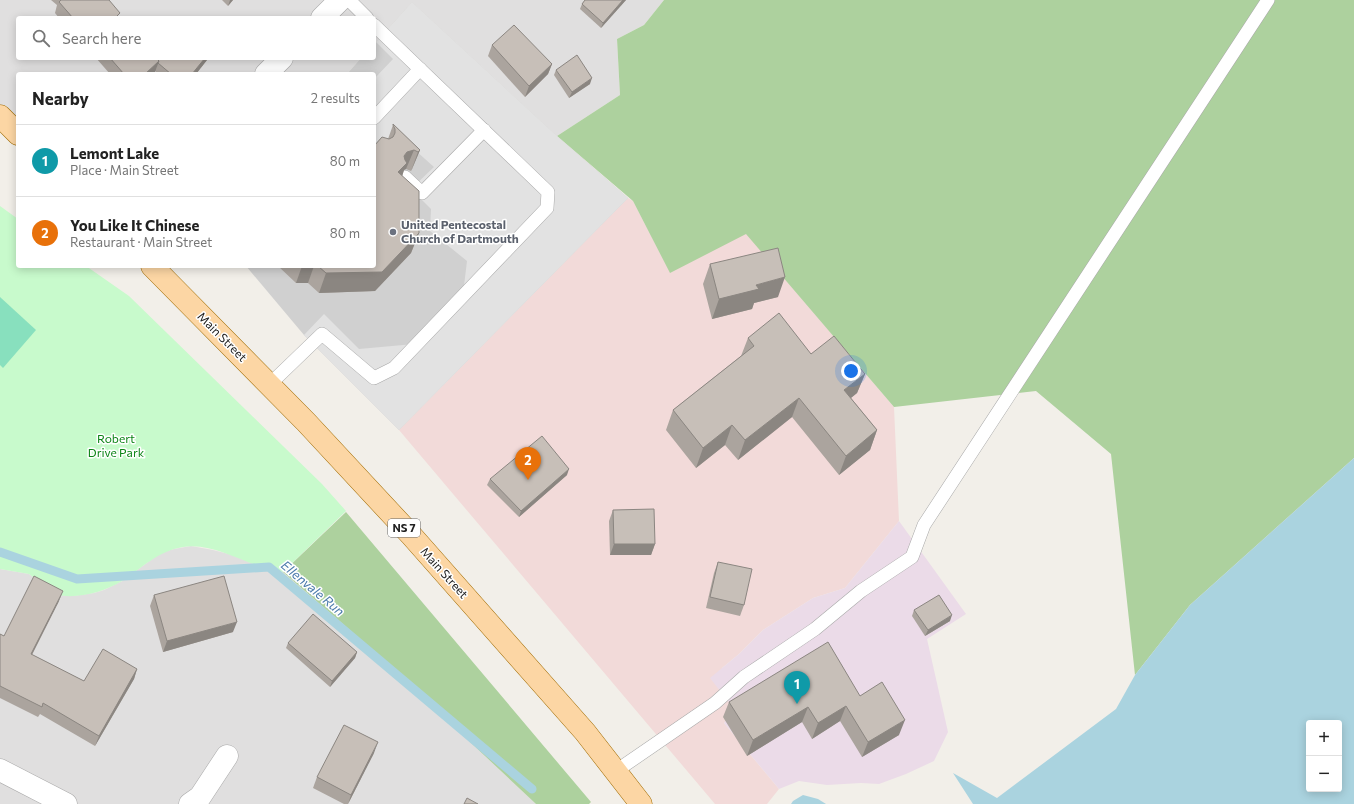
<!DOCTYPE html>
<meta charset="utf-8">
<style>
body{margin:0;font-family:Commissioner,sans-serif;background:#f2f2f2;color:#222}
.controls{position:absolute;right:12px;bottom:12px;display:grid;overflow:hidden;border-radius:4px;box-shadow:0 2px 10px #0003}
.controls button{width:36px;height:36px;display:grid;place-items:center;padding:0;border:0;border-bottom:1px solid #e0e0e0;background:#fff;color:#222;font:20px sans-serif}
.you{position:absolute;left:851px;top:371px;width:14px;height:14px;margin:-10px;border:3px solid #fff;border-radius:50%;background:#1a73e8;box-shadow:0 0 0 6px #1a73e833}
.badge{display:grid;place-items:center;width:26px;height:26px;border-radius:50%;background:#d40000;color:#fff;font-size:13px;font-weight:700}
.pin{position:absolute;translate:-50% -33px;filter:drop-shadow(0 1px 2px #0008)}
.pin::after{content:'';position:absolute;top:21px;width:14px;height:12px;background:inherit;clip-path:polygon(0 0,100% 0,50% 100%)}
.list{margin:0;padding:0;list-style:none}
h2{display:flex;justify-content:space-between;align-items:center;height:52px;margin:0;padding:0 16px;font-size:17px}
h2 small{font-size:13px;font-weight:400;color:#767676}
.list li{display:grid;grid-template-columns:26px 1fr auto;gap:12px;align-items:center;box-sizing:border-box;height:72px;padding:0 16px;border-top:1px solid #e0e0e0}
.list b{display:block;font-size:15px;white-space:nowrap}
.list p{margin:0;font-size:13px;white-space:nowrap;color:#767676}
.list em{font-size:13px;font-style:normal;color:#767676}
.icon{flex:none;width:22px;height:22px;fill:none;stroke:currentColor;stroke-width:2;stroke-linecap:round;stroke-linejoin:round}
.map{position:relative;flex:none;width:1354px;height:804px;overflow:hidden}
.search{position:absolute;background:#fff;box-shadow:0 2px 10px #0003;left:16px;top:16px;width:360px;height:44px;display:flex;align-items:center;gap:10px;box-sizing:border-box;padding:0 14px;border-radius:4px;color:#767676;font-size:15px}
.panel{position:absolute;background:#fff;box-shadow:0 2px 10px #0003;left:16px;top:72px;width:360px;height:196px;border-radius:4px}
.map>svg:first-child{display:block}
.residential{fill:#e0dfdf}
.commercial{fill:#f2dad9}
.industrial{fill:#ebdbe8}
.religious{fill:#d0d0d0}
.forest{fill:#add19e}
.park{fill:#c8facc}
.pitch{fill:#88e0be}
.parking{fill:#e2e2e2}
.water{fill:#aad3df;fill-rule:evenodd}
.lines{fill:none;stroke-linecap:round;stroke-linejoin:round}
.stream{stroke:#aad3df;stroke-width:9}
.lane-casing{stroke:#a9a9a9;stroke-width:14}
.street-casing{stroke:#a9a9a9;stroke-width:23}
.primary-casing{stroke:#a06b00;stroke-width:23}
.lane{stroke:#fff;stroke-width:13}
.street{stroke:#fff;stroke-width:22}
.primary{stroke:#fcd6a4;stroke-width:22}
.wall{fill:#aba49e}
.shaded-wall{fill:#8b8681}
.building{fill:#c7bfb8;stroke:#8b8681}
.worship-dot{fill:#6b7280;stroke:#fff;stroke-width:1.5}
.labels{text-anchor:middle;stroke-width:3;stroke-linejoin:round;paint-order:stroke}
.shield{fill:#fff;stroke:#646464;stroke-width:1}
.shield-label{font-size:11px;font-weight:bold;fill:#222}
.worship-label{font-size:12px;font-weight:bold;fill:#5b616d;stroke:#fff;text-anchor:start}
.street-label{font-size:12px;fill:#222;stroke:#fff}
.park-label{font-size:12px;fill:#0c8416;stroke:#fff}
.water-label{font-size:13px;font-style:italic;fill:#4a7aab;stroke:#fff}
</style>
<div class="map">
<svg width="1354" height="804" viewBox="0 0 1354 804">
<rect width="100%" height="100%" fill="#f2efe9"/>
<!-- residential -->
<g class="residential">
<path d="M 0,0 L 664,0 L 644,25 L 617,39 L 620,95 L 557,136 L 412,2 L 374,44 L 374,18 L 18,18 L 18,58 L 361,58 L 347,74 L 18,74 L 18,133 L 0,115 Z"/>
<path d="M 191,546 L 213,550 L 233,555 L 256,565 L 283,572 L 367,645 L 536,804 L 0,804 L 0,569 L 29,574 L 57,595 L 72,596 L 94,593 L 104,590 L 122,581 L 155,557 L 163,552 L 174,549 Z"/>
</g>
<!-- commercial -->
<path class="commercial" d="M 628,198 L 633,201 L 670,272 L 746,233 L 894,407 L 899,521 L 845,588 L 813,598 L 763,630 L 739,654 L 722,668 L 735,710 L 724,723 L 779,789 L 767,804 L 715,804 L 399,430 Z"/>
<!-- industrial -->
<path class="industrial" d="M 899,521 L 966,614 L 927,639 L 948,732 L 934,761 L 906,774 L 879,784 L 861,783 L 827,785 L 799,781 L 779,789 L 724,723 L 735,710 L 710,678 L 739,654 L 763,630 L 813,598 L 845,588 Z"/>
<!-- religious -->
<path class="religious" d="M 412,2 L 557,136 L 628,198 L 399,430 L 304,335 L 246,266 L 374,266 L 374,74 L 347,74 L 361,58 L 374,58 L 374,44 Z"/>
<!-- forest -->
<g class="forest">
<path d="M 664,0 L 1354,0 L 1354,458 L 1190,605 L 1135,675 L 1111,454 L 1036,391 L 894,407 L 746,234 L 670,273 L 633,201 L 557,136 L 620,95 L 617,39 L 644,25 Z"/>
<path d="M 346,512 L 591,802 L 589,804 L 536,804 L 367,645 L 283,572 Z"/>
</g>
<!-- park -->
<path class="park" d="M 0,206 L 18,219 L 18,266 L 86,266 L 129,296 L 322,484 L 346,511 L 283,572 C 274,570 265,568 256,565 C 233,557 208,543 183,547 C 158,551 142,568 122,581 C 104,592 78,599 57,595 L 29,574 L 0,569 Z"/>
<!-- pitch -->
<path class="pitch" d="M 0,297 L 36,330 L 3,368 L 0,365 Z"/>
<!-- parking -->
<path class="parking" d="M 412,2 L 557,136 L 628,198 L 399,430 L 304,335 L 324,314 L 359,349 L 414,344 L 463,294 L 467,261 L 430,231 L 431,209 L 411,189 L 434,167 L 397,134 L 374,154 L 374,79 L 393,59 L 376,42 Z"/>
<!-- water -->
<g class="water">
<path d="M 1354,458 L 1354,804 L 973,804 L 953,773 L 997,798 L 1116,709 L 1135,675 L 1190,605 ZM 1309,723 L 1339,723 L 1339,789 L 1309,789 Z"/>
<path d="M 803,795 L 818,799 L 826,804 L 791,804 L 793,801 Z"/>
</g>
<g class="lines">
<!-- stream -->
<path class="stream" d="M 0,552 L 77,579 L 269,567 L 532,789"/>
<!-- lane casing -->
<g class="lane-casing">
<g id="lane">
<path d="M 349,0 L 367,18"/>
<path d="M 374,118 L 420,69"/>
<path d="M 405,177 L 422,193 L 484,130"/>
<path d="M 269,385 L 322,334 L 374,378 L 394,368 L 547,208 L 548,192 L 374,25"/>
<path d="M 616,771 L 715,703 L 744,677 L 815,629 L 861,591 L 912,557 L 924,525 L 1268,0"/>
</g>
</g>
<!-- street casing -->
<g class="street-casing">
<g id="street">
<path d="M 322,18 L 340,0"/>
<path d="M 266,74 L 282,58"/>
<path d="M 0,770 L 66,804"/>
<path d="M 190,804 L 200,797 L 227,756"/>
</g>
</g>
<!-- primary casing -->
<g class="primary-casing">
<g id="primary">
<path d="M 0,116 L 18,134"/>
<path d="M 152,266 L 306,422 L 411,535 L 585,732 L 641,804"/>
</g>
</g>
<!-- lane -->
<use href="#lane" class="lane"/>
<!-- street -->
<use href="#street" class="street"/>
<!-- primary -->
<use href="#primary" class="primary"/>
</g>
<!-- wall -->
<g class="wall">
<path d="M 51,0 L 109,0 L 119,18 L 59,18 L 55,13 L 57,5 Z"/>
<path d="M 222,0 L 233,0 L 228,6 Z"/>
<path d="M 585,0 L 626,0 L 601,28 L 580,9 L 582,4 Z"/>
<path d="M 492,45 L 552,64 L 548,74 L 525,97 L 488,56 Z"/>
<path d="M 96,58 L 157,58 L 157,59 L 207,60 L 196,74 L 158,74 L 155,71 L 153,74 L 110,74 Z"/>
<path d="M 556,70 L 590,84 L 569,98 L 554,75 Z"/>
<path d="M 393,125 L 420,150 L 412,169 L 411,171 L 406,169 L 404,170 L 402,176 L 419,233 L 411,253 L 375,291 L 319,293 L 308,283 L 296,283 L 278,266 L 374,266 L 388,139 Z"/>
<path d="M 710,264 L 778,297 L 754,303 L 752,309 L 712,319 L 703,284 Z"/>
<path d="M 748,338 L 811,354 L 865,374 L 857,393 L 851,398 L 877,430 L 870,450 L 839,475 L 792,417 L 738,460 L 725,445 L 696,468 L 666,430 L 673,410 L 741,356 Z"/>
<path d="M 567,475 L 519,517 L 487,485 L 490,479 Z"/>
<path d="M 613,510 L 655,544 L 651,555 L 610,555 L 609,521 Z"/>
<path d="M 718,562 L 744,605 L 740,616 L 706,608 L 714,573 Z"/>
<path d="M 154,595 L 233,632 L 163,652 L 150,606 Z"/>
<path d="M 59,601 L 32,655 L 84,681 L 137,669 L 134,679 L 95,746 L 40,714 L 38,717 L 0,698 L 0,634 L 4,636 Z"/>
<path d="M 914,610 L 950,621 L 925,636 L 912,616 Z"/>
<path d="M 288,643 L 357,652 L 355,658 L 330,687 L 286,648 Z"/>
<path d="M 860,696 L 899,735 L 862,757 L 840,721 L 812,739 L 802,722 L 747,756 L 723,717 L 729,702 Z"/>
<path d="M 374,753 L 348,804 L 344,804 L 313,788 L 317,777 Z"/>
</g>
<!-- shaded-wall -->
<g class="shaded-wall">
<path d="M 230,0 L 233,0 L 228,6 Z"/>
<path d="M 623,0 L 626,0 L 601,28 L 603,23 Z"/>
<path d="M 205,58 L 208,58 L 207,60 L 196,74 L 192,74 Z"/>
<path d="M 159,61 L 155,72 L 153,74 L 145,74 Z"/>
<path d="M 552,64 L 548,74 L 525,97 L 529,86 Z"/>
<path d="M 592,78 L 590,84 L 569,98 L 572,92 Z"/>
<path d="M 414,150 L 406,169 L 404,170 L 400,183 L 391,192 L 404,156 L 407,152 Z"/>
<path d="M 420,150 L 412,169 L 411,171 L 418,152 Z"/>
<path d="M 419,233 L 411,253 L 375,291 L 319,293 L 326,273 Z"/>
<path d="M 302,266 L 314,266 L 308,283 L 296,283 Z"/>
<path d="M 785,277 L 778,297 L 754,303 L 752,309 L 712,319 L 719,299 L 756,285 Z"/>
<path d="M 865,374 L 857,393 L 837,409 L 844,390 Z"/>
<path d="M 799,398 L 792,417 L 738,460 L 745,440 Z"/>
<path d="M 732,425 L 725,445 L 696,468 L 703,448 Z"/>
<path d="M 877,430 L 870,450 L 839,475 L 846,456 Z"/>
<path d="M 569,469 L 567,475 L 519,517 L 521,511 Z"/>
<path d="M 614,544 L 655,544 L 651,555 L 610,555 Z"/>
<path d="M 63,591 L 59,601 L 27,664 L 31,654 Z"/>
<path d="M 952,615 L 950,621 L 925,636 L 928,630 Z"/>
<path d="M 237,622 L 233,632 L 163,652 L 167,641 Z"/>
<path d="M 357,652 L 355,658 L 330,687 L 332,681 Z"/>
<path d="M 137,669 L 134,679 L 95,746 L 99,736 Z"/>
<path d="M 846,706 L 840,721 L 812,739 L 818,723 Z"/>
<path d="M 808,707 L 802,722 L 747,756 L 753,740 Z"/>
<path d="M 905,720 L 899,735 L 862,757 L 868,742 Z"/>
<path d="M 378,742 L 374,753 L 348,804 L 351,795 Z"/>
</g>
<!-- building -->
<g class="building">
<path d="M 61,0 L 109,0 L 120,13 L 116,17 L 118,18 L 73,18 L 59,2 Z"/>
<path d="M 585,0 L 623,0 L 603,23 L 582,4 Z"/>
<path d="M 514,25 L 552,64 L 529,86 L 492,45 Z"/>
<path d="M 577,55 L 592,78 L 572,92 L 556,70 Z"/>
<path d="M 110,58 L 157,58 L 159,61 L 145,74 L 124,74 Z"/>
<path d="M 158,58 L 205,58 L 192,74 L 171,74 L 158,63 L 159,61 L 157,59 Z"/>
<path d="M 393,124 L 420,150 L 418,152 L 414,150 L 407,152 L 404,156 L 405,160 L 407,163 L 398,172 L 419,191 L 419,233 L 382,272 L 326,273 L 318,266 L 374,266 L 374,146 L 382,137 L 389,139 L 393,137 L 395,133 L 395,129 L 393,125 Z"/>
<path d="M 778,248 L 785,277 L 756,285 L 759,289 L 719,299 L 710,264 Z"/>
<path d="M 779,313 L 811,354 L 834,336 L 865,374 L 844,390 L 877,430 L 846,456 L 799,398 L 745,440 L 732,425 L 703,448 L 673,410 L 754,346 L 748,338 Z"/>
<path d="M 542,436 L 569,469 L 521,511 L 490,479 Z"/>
<path d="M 654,509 L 655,544 L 614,544 L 613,510 Z"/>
<path d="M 718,562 L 752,569 L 744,605 L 710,597 Z"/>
<path d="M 34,576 L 63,591 L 31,654 L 84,681 L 103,649 L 137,669 L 99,736 L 43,703 L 42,707 L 0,686 L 0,634 L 4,636 Z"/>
<path d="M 224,576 L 237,622 L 167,641 L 154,595 Z"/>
<path d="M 939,595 L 952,615 L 928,630 L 914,610 Z"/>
<path d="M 313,614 L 357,652 L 332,681 L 288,643 Z"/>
<path d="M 828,642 L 860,696 L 882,682 L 905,720 L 868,742 L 846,706 L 818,723 L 808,707 L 753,740 L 729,702 Z"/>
<path d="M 344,725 L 378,742 L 351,795 L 317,777 Z"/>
<path d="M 467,798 L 478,804 L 464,804 Z"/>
</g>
<!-- markers -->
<circle class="worship-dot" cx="393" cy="232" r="4"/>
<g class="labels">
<!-- shield labels -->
<rect class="shield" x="388" y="519" width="32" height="18" rx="3"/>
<g class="shield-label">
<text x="404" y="532">NS 7</text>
</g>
<!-- worship labels -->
<g class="worship-label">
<text x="401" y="229">United Pentecostal<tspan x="401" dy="14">Church of Dartmouth</tspan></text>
</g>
<!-- street labels -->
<g class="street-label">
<text transform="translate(222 337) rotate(45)" y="4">Main Street</text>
<text transform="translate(444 573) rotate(48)" y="4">Main Street</text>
</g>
<!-- park labels -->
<g class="park-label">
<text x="116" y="443">Robert<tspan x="116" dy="14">Drive Park</tspan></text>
</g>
<!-- water labels -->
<g class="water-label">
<text transform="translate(313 588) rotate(40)" y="5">Ellenvale Run</text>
</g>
</g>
</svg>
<div class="controls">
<button>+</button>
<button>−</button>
</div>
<div class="you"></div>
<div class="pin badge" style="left:797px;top:704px;background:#0f9aa8">1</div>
<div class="pin badge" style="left:528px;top:480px;background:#e8710a">2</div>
<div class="search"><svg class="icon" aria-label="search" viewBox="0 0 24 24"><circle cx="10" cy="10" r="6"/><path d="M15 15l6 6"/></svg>Search here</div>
<section class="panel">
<h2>Nearby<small>2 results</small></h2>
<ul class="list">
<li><span class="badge" style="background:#0f9aa8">1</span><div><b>Lemont Lake</b><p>Place · Main Street</p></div><em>80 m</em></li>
<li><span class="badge" style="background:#e8710a">2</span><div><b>You Like It Chinese</b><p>Restaurant · Main Street</p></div><em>80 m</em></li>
</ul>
</section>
</div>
